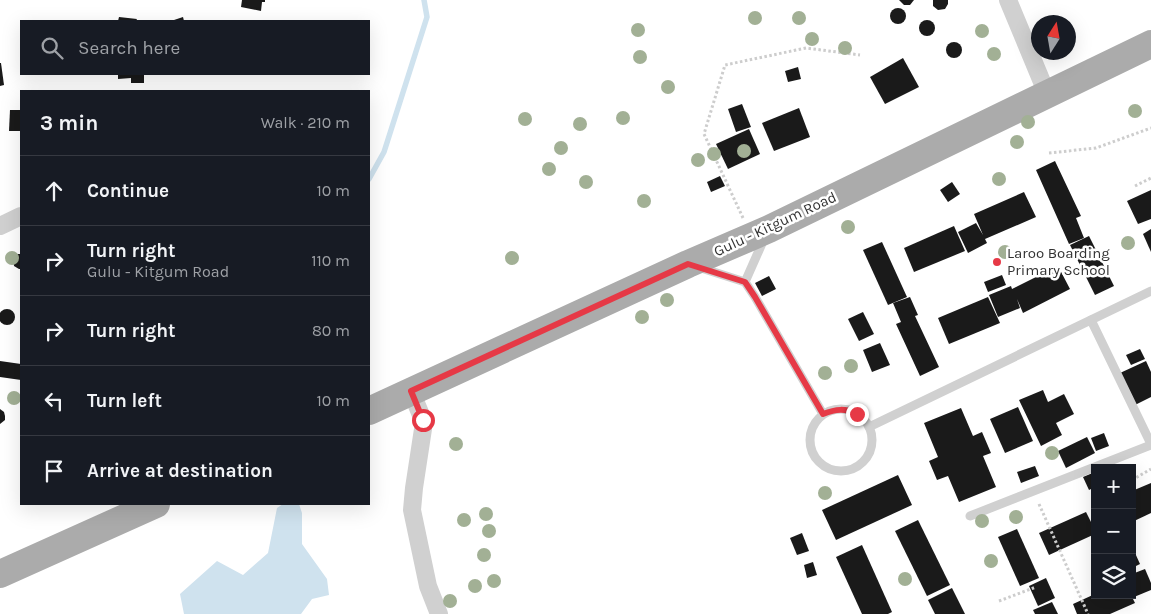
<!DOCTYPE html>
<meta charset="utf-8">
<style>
body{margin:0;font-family:Karla,sans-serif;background:#242831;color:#f1f3f6}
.controls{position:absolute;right:15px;bottom:15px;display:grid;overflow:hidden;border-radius:0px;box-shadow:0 5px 20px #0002}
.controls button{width:45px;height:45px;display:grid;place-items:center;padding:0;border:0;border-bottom:1px solid #363941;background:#171b24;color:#f1f3f6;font:25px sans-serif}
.compass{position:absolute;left:1031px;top:15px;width:45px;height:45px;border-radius:50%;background:#171b24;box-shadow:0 5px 20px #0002;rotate:11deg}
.stop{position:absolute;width:15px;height:15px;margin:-11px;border:4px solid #e63946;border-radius:50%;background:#fff}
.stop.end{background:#e63946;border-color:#fff;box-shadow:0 1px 5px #0008}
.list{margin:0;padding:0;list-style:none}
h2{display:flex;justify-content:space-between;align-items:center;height:65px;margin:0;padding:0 20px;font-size:21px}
h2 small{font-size:16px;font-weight:400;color:#9ea1a6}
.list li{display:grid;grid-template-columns:32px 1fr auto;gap:15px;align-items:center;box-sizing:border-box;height:70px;padding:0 20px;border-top:1px solid #363941}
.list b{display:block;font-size:19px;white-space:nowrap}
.list p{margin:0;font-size:16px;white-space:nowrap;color:#9ea1a6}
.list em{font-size:16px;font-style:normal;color:#9ea1a6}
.icon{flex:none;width:28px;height:28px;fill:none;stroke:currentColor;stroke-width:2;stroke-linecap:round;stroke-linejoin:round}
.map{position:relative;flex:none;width:1151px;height:614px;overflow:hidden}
.search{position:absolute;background:#171b24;box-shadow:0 5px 20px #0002;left:20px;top:20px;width:350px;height:55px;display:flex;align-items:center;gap:12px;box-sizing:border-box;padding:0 18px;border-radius:0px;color:#9ea1a6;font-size:19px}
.panel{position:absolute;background:#171b24;box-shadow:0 5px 20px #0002;left:20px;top:90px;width:350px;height:415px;border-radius:0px}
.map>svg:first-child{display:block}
.water{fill:#cfe2ee}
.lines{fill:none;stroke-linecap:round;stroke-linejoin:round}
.stream{stroke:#cfe2ee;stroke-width:5.5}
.building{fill:#1a1a1a}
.path{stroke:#cdcdcd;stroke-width:3;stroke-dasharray:2.5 2.5;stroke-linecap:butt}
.service{stroke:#d0d0d0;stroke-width:9}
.minor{stroke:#d0d0d0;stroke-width:18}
.primary{stroke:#ababab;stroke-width:28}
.tree{fill:#a2b095}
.route{stroke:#e63946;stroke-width:6}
.poi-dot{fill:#e63946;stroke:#fff;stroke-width:2}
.labels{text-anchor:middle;stroke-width:5;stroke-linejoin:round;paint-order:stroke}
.street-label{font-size:15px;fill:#333;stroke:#fff}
.poi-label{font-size:15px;fill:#333;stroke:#fff;text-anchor:start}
</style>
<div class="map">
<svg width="1151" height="614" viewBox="0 0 1151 614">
<rect width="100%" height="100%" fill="#fff"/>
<!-- water -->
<path class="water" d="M 283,504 L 299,504 L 302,513 L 302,544 L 327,579 L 329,595 L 312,599 L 301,614 L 184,614 L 180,594 L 217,561 L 243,575 L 268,553 L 277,508 Z"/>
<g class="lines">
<!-- stream -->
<path class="stream" d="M 369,179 L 384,152 L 427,17 L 424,0"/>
</g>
<!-- building -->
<g class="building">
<path d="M 242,0 L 265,0 L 265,2 L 262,2 L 261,11 L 241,7 Z"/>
<path d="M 899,0 L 914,0 L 910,5 L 904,5 Z"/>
<path d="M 933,0 L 948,0 L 948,4 L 945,9 L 938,10 L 933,6 Z"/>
<circle cx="898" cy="16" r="8"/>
<path d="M 119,17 L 137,19 L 136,21 L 118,21 Z"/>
<path d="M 183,17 L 184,21 L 171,21 Z"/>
<circle cx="927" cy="28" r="8"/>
<circle cx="954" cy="50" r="8"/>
<path d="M 903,58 L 919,87 L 885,104 L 870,77 Z"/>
<path d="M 0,63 L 1,63 L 4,85 L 0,86 Z"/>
<path d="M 798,67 L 801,79 L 788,82 L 785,71 Z"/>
<path d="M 118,74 L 144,74 L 144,83 L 131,83 L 131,78 L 118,79 Z"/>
<path d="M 742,104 L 751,127 L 736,132 L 728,109 Z"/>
<path d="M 799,108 L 810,137 L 774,151 L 762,123 Z"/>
<path d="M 10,110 L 21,110 L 21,131 L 9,131 Z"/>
<path d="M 749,129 L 760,154 L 728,169 L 716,144 Z"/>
<path d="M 1055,161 L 1081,216 L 1076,218 L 1084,238 L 1069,244 L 1036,170 Z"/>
<path d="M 720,176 L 725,186 L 711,192 L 707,182 Z"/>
<path d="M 952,182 L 960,194 L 948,202 L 940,190 Z"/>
<path d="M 1151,190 L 1151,219 L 1138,224 L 1127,201 Z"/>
<path d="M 1024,192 L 1036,217 L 985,239 L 987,243 L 968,253 L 958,232 L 976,223 L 983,235 L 974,214 Z"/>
<path d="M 954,226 L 965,251 L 914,272 L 904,248 Z"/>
<path d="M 1151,229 L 1151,252 L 1143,234 Z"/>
<path d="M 1089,236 L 1114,286 L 1095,295 L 1070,245 Z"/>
<path d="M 882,242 L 907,297 L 888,305 L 863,250 Z"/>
<path d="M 17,254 L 21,254 L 21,269 L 19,269 L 14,266 L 13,259 Z"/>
<path d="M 1058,266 L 1070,289 L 1023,313 L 1017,299 L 1020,308 L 998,317 L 989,295 L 1011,286 L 1012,289 Z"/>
<path d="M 1002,275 L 1006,285 L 988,292 L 984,282 Z"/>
<path d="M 769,276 L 776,289 L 762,296 L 755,283 Z"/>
<path d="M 910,297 L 918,315 L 915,316 L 939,367 L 920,376 L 896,324 L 901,322 L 893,303 Z"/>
<path d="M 988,297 L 1000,323 L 949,344 L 938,318 Z"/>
<circle cx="7" cy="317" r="8"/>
<path d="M 863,312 L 874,334 L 859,341 L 848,319 Z"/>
<path d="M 880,343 L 890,365 L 872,372 L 863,350 Z"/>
<path d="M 1140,349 L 1145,359 L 1131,365 L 1126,355 Z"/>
<path d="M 0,361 L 21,364 L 21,380 L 0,377 Z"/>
<path d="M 1146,361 L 1151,372 L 1151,397 L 1135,405 L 1120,373 Z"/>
<path d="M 1043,390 L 1048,402 L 1064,394 L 1074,414 L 1056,423 L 1062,435 L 1041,446 L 1019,400 Z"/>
<path d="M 1018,407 L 1033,441 L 1005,453 L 990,419 Z"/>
<path d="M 961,408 L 973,436 L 982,432 L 991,453 L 983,456 L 996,487 L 959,502 L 948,476 L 937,480 L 929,461 L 938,457 L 924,423 Z"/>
<path d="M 0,409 L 4,412 L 5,416 L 5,420 L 0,424 Z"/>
<path d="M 1104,433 L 1109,446 L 1096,451 L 1091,438 Z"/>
<path d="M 1087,437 L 1095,453 L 1066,468 L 1058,451 Z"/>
<path d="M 1035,466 L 1039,476 L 1021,483 L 1017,472 Z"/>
<path d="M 1095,472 L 1095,487 L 1089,490 L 1083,477 Z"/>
<path d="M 898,475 L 912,505 L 836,540 L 822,510 Z"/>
<path d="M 1151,483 L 1151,513 L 1132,522 L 1132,491 Z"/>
<path d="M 1086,512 L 1095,530 L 1095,534 L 1049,555 L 1039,533 Z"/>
<path d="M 918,520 L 950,585 L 927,596 L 895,531 Z"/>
<path d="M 1017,529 L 1039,578 L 1020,586 L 998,537 Z"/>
<path d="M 802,533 L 809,551 L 797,555 L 790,538 Z"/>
<path d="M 862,545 L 892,612 L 888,614 L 862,614 L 836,557 Z"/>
<path d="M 1135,553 L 1140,564 L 1132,568 L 1132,554 Z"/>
<path d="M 813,562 L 817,575 L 807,578 L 804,565 Z"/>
<path d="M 1145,569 L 1151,583 L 1151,590 L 1134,597 L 1132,594 L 1132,574 Z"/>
<path d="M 1046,578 L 1055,598 L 1038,606 L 1029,586 Z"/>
<path d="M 952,588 L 965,614 L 935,614 L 928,600 Z"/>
<path d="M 1095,594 L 1095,595 L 1131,595 L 1135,603 L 1110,614 L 1077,614 L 1073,604 Z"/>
<path d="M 1052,602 L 1058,614 L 1035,614 L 1033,610 Z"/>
</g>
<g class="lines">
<!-- path -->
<g class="path">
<path d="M 1049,153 L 1096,148 L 1151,128"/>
<path d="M 1135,186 L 1151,178"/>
<path d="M 743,218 L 704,134 L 725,65 L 806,48 L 860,55"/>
<path d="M 1132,480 L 1151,469"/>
<path d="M 1039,504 L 1088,614"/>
<path d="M 999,601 L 1036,587"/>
</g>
<!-- service -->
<g class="service">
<path d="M 698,267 L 745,282 L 755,297 L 823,414"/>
<path d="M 745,282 L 764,239"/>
<path d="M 1091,320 L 1151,444"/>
<circle cx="841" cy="440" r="31"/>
<path d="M 869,427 L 1151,291"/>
<path d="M 970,516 L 1151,445"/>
</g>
<!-- minor -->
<g class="minor">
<path d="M 1008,0 L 1047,94"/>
<path d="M 0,226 L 21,216"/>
<path d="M 411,391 L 423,420 L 423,429 L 414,488 L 412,510 L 428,586 L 439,614"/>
</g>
<!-- primary -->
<g class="primary">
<path d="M 369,411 L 688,264 L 769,229 L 1151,44"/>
<path d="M 0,574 L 156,504"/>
</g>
</g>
<!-- trees -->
<g class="tree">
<circle cx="755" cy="18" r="7"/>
<circle cx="799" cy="18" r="7"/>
<circle cx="638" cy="30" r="7"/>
<circle cx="982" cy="31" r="7"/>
<circle cx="812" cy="39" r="7"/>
<circle cx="845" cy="48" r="7"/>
<circle cx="994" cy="54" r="7"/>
<circle cx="640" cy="57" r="7"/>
<circle cx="668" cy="87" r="7"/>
<circle cx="1135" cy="111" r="7"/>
<circle cx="623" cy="118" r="7"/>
<circle cx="525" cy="119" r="7"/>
<circle cx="1028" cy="122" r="7"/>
<circle cx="580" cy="124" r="7"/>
<circle cx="1017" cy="142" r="7"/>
<circle cx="561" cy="148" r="7"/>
<circle cx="744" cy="151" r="7"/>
<circle cx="714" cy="154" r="7"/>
<circle cx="698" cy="160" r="7"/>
<circle cx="549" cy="169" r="7"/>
<circle cx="999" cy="179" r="7"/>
<circle cx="586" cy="182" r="7"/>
<circle cx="644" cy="201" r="7"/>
<circle cx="848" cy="227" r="7"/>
<circle cx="1128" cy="243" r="7"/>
<circle cx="1005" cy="252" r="7"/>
<circle cx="12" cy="258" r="7"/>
<circle cx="512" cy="258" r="7"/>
<circle cx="667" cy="300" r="7"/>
<circle cx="642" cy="317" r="7"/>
<circle cx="851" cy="366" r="7"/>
<circle cx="825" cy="373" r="7"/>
<circle cx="14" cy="398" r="7"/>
<circle cx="456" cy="444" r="7"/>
<circle cx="1052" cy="453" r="7"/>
<circle cx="825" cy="493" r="7"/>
<circle cx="486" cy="514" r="7"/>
<circle cx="1016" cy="517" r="7"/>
<circle cx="464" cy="520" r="7"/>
<circle cx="982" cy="521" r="7"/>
<circle cx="489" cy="531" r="7"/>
<circle cx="484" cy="555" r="7"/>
<circle cx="991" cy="561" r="7"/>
<circle cx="905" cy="579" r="7"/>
<circle cx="494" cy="581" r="7"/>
<circle cx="475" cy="586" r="7"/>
<circle cx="450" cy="601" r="7"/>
</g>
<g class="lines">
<!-- route -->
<path class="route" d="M 423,420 L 411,391 L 688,264 L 745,282 L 755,297 L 823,414 C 836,409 845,408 857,414"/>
</g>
<!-- markers -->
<circle class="poi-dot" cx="997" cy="262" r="5"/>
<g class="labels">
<!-- street labels -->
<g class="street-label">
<text transform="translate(775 224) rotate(-25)" y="5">Gulu - Kitgum Road</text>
</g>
<!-- poi labels -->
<g class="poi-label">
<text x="1007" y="258">Laroo Boarding<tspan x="1007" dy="17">Primary School</tspan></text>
</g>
</g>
</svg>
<div class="controls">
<button>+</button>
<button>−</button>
<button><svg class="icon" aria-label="layers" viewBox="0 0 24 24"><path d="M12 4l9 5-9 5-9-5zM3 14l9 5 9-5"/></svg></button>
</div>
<svg class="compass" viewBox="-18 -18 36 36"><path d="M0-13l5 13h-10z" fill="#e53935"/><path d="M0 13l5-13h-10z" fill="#9ea1a6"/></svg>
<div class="stop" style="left:423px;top:420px"></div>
<div class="stop end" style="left:857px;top:414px"></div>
<div class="search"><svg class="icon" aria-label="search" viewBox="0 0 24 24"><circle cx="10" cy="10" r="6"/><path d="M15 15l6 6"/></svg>Search here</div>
<section class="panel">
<h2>3 min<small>Walk · 210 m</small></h2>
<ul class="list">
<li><svg class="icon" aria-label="ahead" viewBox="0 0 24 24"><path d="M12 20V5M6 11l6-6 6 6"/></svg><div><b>Continue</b></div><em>10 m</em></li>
<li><svg class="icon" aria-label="right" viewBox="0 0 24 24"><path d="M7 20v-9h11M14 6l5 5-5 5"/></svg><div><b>Turn right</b><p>Gulu - Kitgum Road</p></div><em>110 m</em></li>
<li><svg class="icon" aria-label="right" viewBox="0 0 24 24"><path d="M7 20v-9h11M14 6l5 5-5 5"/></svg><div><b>Turn right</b></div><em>80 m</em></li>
<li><svg class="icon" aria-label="left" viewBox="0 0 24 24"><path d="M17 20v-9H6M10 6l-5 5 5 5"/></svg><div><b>Turn left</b></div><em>10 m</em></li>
<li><svg class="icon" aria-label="arrive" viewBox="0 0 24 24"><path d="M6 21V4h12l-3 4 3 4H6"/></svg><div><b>Arrive at destination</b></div></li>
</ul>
</section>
</div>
